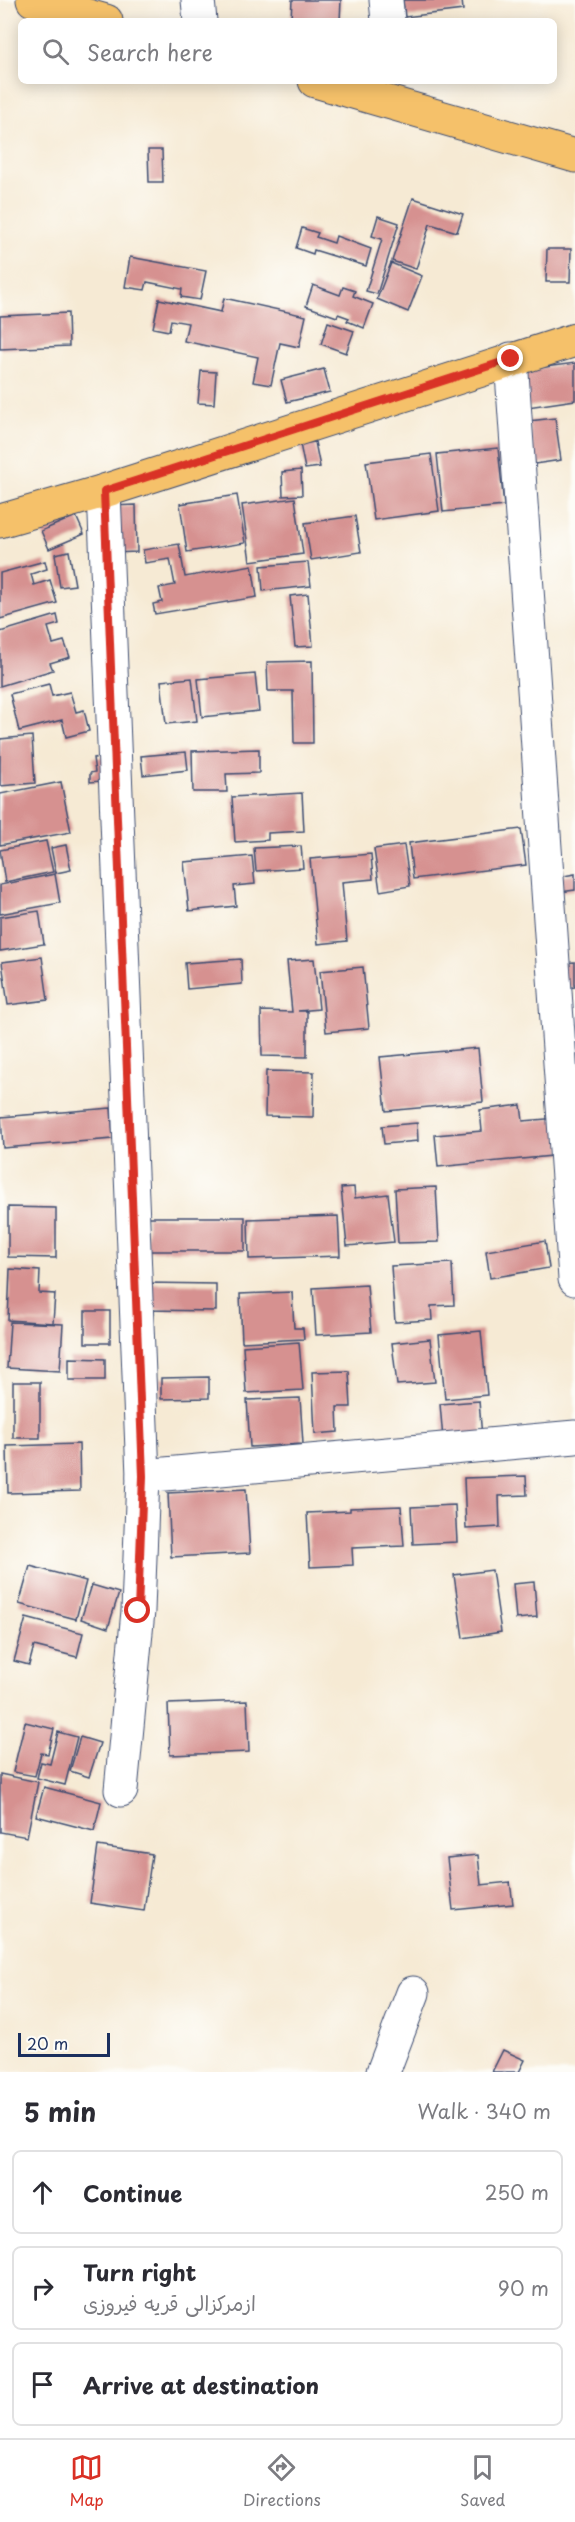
<!DOCTYPE html>
<meta charset="utf-8">
<style>
body{margin:0;font-family:"Playpen Sans","Playpen Sans Arabic",sans-serif;background:#f7f7f7;color:#2b2b33}
.scale{position:absolute;left:18px;bottom:15px;width:92px;box-sizing:border-box;padding-left:6px;border:3px solid #1b2f5e;border-top:0;font-size:16px;line-height:21px;white-space:nowrap;color:#1b2f5e;-webkit-text-stroke:4px #fdfcf7;paint-order:stroke}
.stop{position:absolute;width:18px;height:18px;margin:-14px;border:4px solid #d93025;border-radius:50%;background:#fff}
.stop.end{background:#d93025;border-color:#fff;box-shadow:0 2px 6px #0008}
.list{margin:0;padding:0;list-style:none}
h2{display:flex;justify-content:space-between;align-items:center;height:78px;margin:0;padding:0 24px;font-size:26px}
h2 small{font-size:20px;font-weight:400;color:#7c7c81}
.list li{display:grid;grid-template-columns:39px 1fr auto;gap:18px;align-items:center;box-sizing:border-box;height:84px;margin:0 12px 12px;padding:0 12px;border:2px solid #e1e1e2;border-radius:9px}
.list b{display:block;font-size:22px;white-space:nowrap}
.list p{margin:0;font-size:20px;white-space:nowrap;color:#7c7c81}
.list em{font-size:20px;font-style:normal;color:#7c7c81}
.icon{flex:none;width:33px;height:33px;fill:none;stroke:currentColor;stroke-width:2;stroke-linecap:round;stroke-linejoin:round}
.map{position:relative;flex:none;width:575px;height:2072px;overflow:hidden}
.search{position:absolute;background:#fff;box-shadow:0 3px 15px #0003;left:18px;right:18px;top:18px;height:66px;display:flex;align-items:center;gap:15px;box-sizing:border-box;padding:0 21px;border-radius:9px;color:#7c7c81;font-size:22px}
.sheet{height:366px;background:#fff}
nav{display:flex;justify-content:space-around;align-items:center;box-sizing:border-box;height:84px;border-top:2px solid #e1e1e2;background:#fff;font-size:16px;color:#7c7c81}
nav a{display:grid;justify-items:center;gap:3px}
nav .on{color:#d93025}
.map>svg:first-child{display:block}
.building{fill:#d69190}
.lines{fill:none;stroke-linecap:round;stroke-linejoin:round}
.minor-casing{stroke:#3c4b70;stroke-width:35}
.major-casing{stroke:#3c4b70;stroke-width:35}
.minor{stroke:#fff;stroke-width:33}
.major{stroke:#f5c16b;stroke-width:33}
.route{stroke:#d93025;stroke-width:8}
</style>
<div class="map">
<svg width="575" height="2072" viewBox="0 0 575 2072">
<rect width="100%" height="100%" fill="#fdfcf7"/>
<filter id="ink" filterUnits="userSpaceOnUse"><feTurbulence type="fractalNoise" baseFrequency=".0167" numOctaves="2"/><feDisplacementMap in="SourceGraphic" scale="12" xChannelSelector="R" yChannelSelector="G"/><feConvolveMatrix kernelMatrix="1 2 1 2 8 2 1 2 1" color-interpolation-filters="sRGB"/></filter>
<filter id="wash" filterUnits="userSpaceOnUse"><feTurbulence type="fractalNoise" baseFrequency=".008" numOctaves="4" result="noise"/><feDisplacementMap in="SourceGraphic" scale="24" xChannelSelector="R" yChannelSelector="G"/><feGaussianBlur stdDeviation="1.35" result="paint"/><feColorMatrix in="noise" values="0 0 0 0 0 0 0 0 0 0 0 0 0 0 0 0 0 1.4 0 .05"/><feComposite in="paint" operator="in"/></filter>
<g filter="url(#wash)">
<rect width="100%" height="100%" fill="#f6ead4"/>
<g id="blocks">
<!-- building -->
<g class="building">
<path d="M 292,0 L 341,0 L 340,21 L 291,19 Z"/>
<path d="M 403,0 L 462,0 L 463,10 L 405,17 Z"/>
<path d="M 148,150 L 162,150 L 163,182 L 149,182 Z"/>
<path d="M 413,198 L 463,214 L 457,232 L 430,224 L 416,269 L 392,261 Z"/>
<path d="M 378,216 L 399,223 L 377,294 L 366,291 L 382,239 L 372,236 Z"/>
<path d="M 302,228 L 318,233 L 316,237 L 334,243 L 336,236 L 371,249 L 366,266 L 314,250 L 313,254 L 296,248 Z"/>
<path d="M 547,249 L 571,249 L 570,282 L 546,282 Z"/>
<path d="M 130,257 L 206,271 L 200,300 L 181,297 L 182,289 L 147,282 L 145,290 L 125,287 Z"/>
<path d="M 391,263 L 422,276 L 408,312 L 377,299 Z"/>
<path d="M 313,285 L 340,295 L 343,287 L 355,291 L 353,296 L 373,304 L 364,328 L 347,321 L 349,318 L 338,314 L 337,317 L 306,306 Z"/>
<path d="M 224,298 L 306,316 L 299,347 L 280,343 L 271,385 L 253,382 L 258,357 L 184,341 L 188,323 L 171,320 L 169,331 L 153,328 L 159,299 L 221,312 Z"/>
<path d="M 68,313 L 69,346 L 0,349 L 0,316 Z"/>
<path d="M 328,322 L 354,331 L 346,353 L 321,344 Z"/>
<path d="M 575,363 L 575,400 L 528,407 L 523,370 Z"/>
<path d="M 324,369 L 330,392 L 287,402 L 281,380 Z"/>
<path d="M 201,371 L 216,372 L 214,404 L 198,403 Z"/>
<path d="M 555,418 L 561,460 L 535,464 L 529,421 Z"/>
<path d="M 315,442 L 320,467 L 305,469 L 300,444 Z"/>
<path d="M 498,448 L 504,506 L 443,512 L 437,454 Z"/>
<path d="M 431,454 L 439,511 L 374,520 L 366,462 Z"/>
<path d="M 301,470 L 302,495 L 283,496 L 282,472 Z"/>
<path d="M 237,495 L 245,543 L 187,552 L 180,504 Z"/>
<path d="M 295,498 L 303,554 L 250,561 L 242,505 Z"/>
<path d="M 136,505 L 137,552 L 112,553 L 110,506 Z"/>
<path d="M 76,516 L 84,534 L 49,549 L 41,531 Z"/>
<path d="M 355,516 L 361,552 L 311,560 L 305,523 Z"/>
<path d="M 179,544 L 185,577 L 252,565 L 257,597 L 155,614 L 153,604 L 162,602 L 159,588 L 175,585 L 170,559 L 145,563 L 143,550 Z"/>
<path d="M 69,551 L 75,585 L 60,587 L 55,554 Z"/>
<path d="M 45,561 L 47,569 L 31,574 L 34,585 L 50,580 L 57,603 L 0,619 L 0,573 Z"/>
<path d="M 308,562 L 311,586 L 263,591 L 261,566 Z"/>
<path d="M 308,594 L 313,646 L 295,647 L 290,596 Z"/>
<path d="M 57,615 L 59,624 L 48,627 L 53,644 L 64,641 L 70,657 L 50,663 L 53,670 L 0,686 L 0,632 Z"/>
<path d="M 312,661 L 313,743 L 294,743 L 293,691 L 268,691 L 267,662 Z"/>
<path d="M 255,674 L 259,711 L 202,717 L 198,679 Z"/>
<path d="M 192,678 L 197,721 L 166,724 L 161,681 Z"/>
<path d="M 49,684 L 52,696 L 70,692 L 76,712 L 84,710 L 89,731 L 66,737 L 62,720 L 19,731 L 10,694 Z"/>
<path d="M 32,736 L 35,783 L 0,786 L 0,739 Z"/>
<path d="M 259,749 L 259,773 L 226,774 L 227,792 L 193,792 L 192,751 Z"/>
<path d="M 186,752 L 188,770 L 143,775 L 141,756 Z"/>
<path d="M 110,756 L 113,780 L 90,782 L 90,773 L 95,772 L 93,758 Z"/>
<path d="M 61,782 L 71,832 L 0,845 L 0,794 Z"/>
<path d="M 302,793 L 304,831 L 268,833 L 268,840 L 235,842 L 232,797 Z"/>
<path d="M 521,829 L 526,865 L 413,879 L 409,843 Z"/>
<path d="M 46,841 L 53,872 L 5,882 L 0,850 Z"/>
<path d="M 66,845 L 71,870 L 56,873 L 51,848 Z"/>
<path d="M 404,845 L 410,886 L 380,891 L 374,849 Z"/>
<path d="M 301,846 L 303,868 L 256,871 L 254,848 Z"/>
<path d="M 371,854 L 373,879 L 342,882 L 347,941 L 318,944 L 310,859 Z"/>
<path d="M 252,856 L 255,884 L 234,886 L 236,906 L 189,911 L 184,862 Z"/>
<path d="M 55,874 L 60,903 L 0,914 L 0,885 Z"/>
<path d="M 575,874 L 575,890 L 560,892 L 558,877 Z"/>
<path d="M 39,911 L 44,944 L 0,951 L 0,917 Z"/>
<path d="M 42,957 L 48,1000 L 8,1005 L 2,962 Z"/>
<path d="M 241,959 L 242,984 L 187,989 L 185,963 Z"/>
<path d="M 314,959 L 319,1009 L 298,1011 L 307,1011 L 307,1057 L 262,1056 L 261,1011 L 292,1012 L 287,961 Z"/>
<path d="M 575,962 L 575,987 L 565,988 L 562,963 Z"/>
<path d="M 363,967 L 369,1028 L 326,1032 L 320,971 Z"/>
<path d="M 478,1048 L 483,1102 L 386,1111 L 380,1057 Z"/>
<path d="M 266,1071 L 314,1072 L 313,1117 L 265,1116 Z"/>
<path d="M 521,1105 L 523,1121 L 558,1118 L 562,1155 L 438,1167 L 435,1135 L 482,1131 L 480,1110 Z"/>
<path d="M 111,1108 L 113,1139 L 3,1148 L 1,1117 Z"/>
<path d="M 417,1123 L 418,1141 L 384,1144 L 382,1126 Z"/>
<path d="M 354,1187 L 355,1198 L 388,1194 L 394,1242 L 347,1246 L 341,1188 Z"/>
<path d="M 436,1187 L 439,1242 L 398,1243 L 395,1189 Z"/>
<path d="M 8,1207 L 56,1208 L 56,1258 L 8,1257 Z"/>
<path d="M 338,1216 L 340,1256 L 249,1259 L 248,1219 Z"/>
<rect x="147" y="1217" width="98" height="34"/>
<path d="M 545,1241 L 549,1268 L 490,1278 L 486,1251 Z"/>
<path d="M 452,1263 L 454,1305 L 431,1306 L 432,1320 L 395,1322 L 391,1266 Z"/>
<path d="M 10,1269 L 40,1271 L 39,1293 L 55,1294 L 53,1323 L 8,1320 Z"/>
<path d="M 146,1283 L 216,1284 L 216,1311 L 146,1310 Z"/>
<path d="M 367,1285 L 371,1332 L 316,1335 L 313,1288 Z"/>
<path d="M 292,1292 L 294,1328 L 303,1328 L 304,1339 L 242,1342 L 240,1294 Z"/>
<rect x="85" y="1311" width="25" height="32"/>
<path d="M 10,1322 L 63,1324 L 60,1371 L 7,1368 Z"/>
<path d="M 481,1331 L 487,1395 L 445,1399 L 439,1335 Z"/>
<path d="M 430,1339 L 435,1382 L 397,1385 L 392,1343 Z"/>
<path d="M 299,1342 L 303,1390 L 246,1393 L 243,1346 Z"/>
<path d="M 69,1358 L 105,1359 L 105,1380 L 69,1380 Z"/>
<path d="M 349,1371 L 351,1407 L 337,1407 L 338,1432 L 315,1434 L 312,1372 Z"/>
<path d="M 209,1377 L 209,1398 L 161,1399 L 161,1378 Z"/>
<rect x="13" y="1382" width="27" height="56"/>
<path d="M 300,1398 L 303,1444 L 250,1447 L 247,1400 Z"/>
<path d="M 479,1401 L 482,1437 L 443,1439 L 440,1404 Z"/>
<path d="M 79,1444 L 80,1491 L 8,1493 L 7,1446 Z"/>
<path d="M 526,1476 L 527,1495 L 499,1496 L 500,1527 L 466,1529 L 464,1478 Z"/>
<path d="M 246,1489 L 250,1553 L 171,1557 L 168,1493 Z"/>
<path d="M 455,1505 L 457,1542 L 413,1544 L 411,1507 Z"/>
<path d="M 401,1506 L 404,1546 L 352,1548 L 353,1565 L 310,1567 L 307,1513 L 350,1511 L 350,1508 Z"/>
<path d="M 30,1566 L 86,1581 L 76,1619 L 19,1604 Z"/>
<path d="M 492,1570 L 501,1632 L 463,1638 L 454,1575 Z"/>
<path d="M 534,1582 L 537,1617 L 516,1619 L 513,1584 Z"/>
<path d="M 92,1585 L 119,1593 L 108,1628 L 81,1619 Z"/>
<path d="M 26,1618 L 83,1633 L 77,1657 L 34,1646 L 29,1665 L 14,1661 Z"/>
<path d="M 247,1701 L 249,1752 L 170,1755 L 168,1704 Z"/>
<path d="M 25,1722 L 54,1729 L 48,1754 L 41,1753 L 35,1776 L 13,1772 Z"/>
<path d="M 58,1732 L 77,1737 L 65,1785 L 37,1778 L 41,1762 L 50,1764 Z"/>
<path d="M 80,1737 L 100,1743 L 89,1777 L 70,1771 Z"/>
<path d="M 0,1774 L 38,1782 L 27,1837 L 0,1832 Z"/>
<path d="M 44,1787 L 101,1802 L 94,1831 L 36,1816 Z"/>
<path d="M 98,1846 L 152,1854 L 144,1911 L 90,1903 Z"/>
<path d="M 478,1855 L 481,1885 L 510,1882 L 513,1904 L 453,1910 L 447,1858 Z"/>
<path d="M 503,2050 L 525,2060 L 519,2072 L 492,2072 Z"/>
</g>
</g>
</g>
<g filter="url(#ink)">
<use href="#blocks" fill-opacity="0" stroke="#3c4b70" stroke-width="1.5"/>
<g class="lines">
<!-- minor casing -->
<g class="minor-casing">
<g id="minor">
<path d="M 198,0 L 200,21"/>
<path d="M 386,0 L 388,21"/>
<path d="M 511,359 L 575,1279"/>
<path d="M 104,491 L 143,1476 L 138,1611 L 121,1790"/>
<path d="M 143,1476 L 575,1437"/>
<path d="M 383,2072 L 413,1993"/>
</g>
</g>
<!-- major casing -->
<g class="major-casing">
<g id="major">
<path d="M 33,0 L 106,21"/>
<path d="M 315,81 L 575,156"/>
<path d="M 0,521 L 104,491 L 575,340"/>
</g>
</g>
<!-- minor -->
<use href="#minor" class="minor"/>
<!-- major -->
<use href="#major" class="major"/>
</g>
</g>
<g class="lines" filter="url(#ink)">
<!-- route -->
<path class="route" d="M 138,1611 L 143,1476 L 104,491 L 511,359"/>
</g>
</svg>
<div class="scale">20 m</div>
<div class="stop" style="left:138px;top:1611px"></div>
<div class="stop end" style="left:511px;top:359px"></div>
<div class="search"><svg class="icon" aria-label="search" viewBox="0 0 24 24"><circle cx="10" cy="10" r="6"/><path d="M15 15l6 6"/></svg>Search here</div>
</div>
<section class="sheet">
<h2>5 min<small>Walk · 340 m</small></h2>
<ul class="list">
<li><svg class="icon" aria-label="ahead" viewBox="0 0 24 24"><path d="M12 20V5M6 11l6-6 6 6"/></svg><div><b>Continue</b></div><em>250 m</em></li>
<li><svg class="icon" aria-label="right" viewBox="0 0 24 24"><path d="M7 20v-9h11M14 6l5 5-5 5"/></svg><div><b>Turn right</b><p>ازمرکزالی قریه فیروزی</p></div><em>90 m</em></li>
<li><svg class="icon" aria-label="arrive" viewBox="0 0 24 24"><path d="M6 21V4h12l-3 4 3 4H6"/></svg><div><b>Arrive at destination</b></div></li>
</ul>
</section>
<nav>
<a class="on"><svg class="icon" aria-label="map" viewBox="0 0 24 24"><path d="M3 6l6-2 6 2 6-2v14l-6 2-6-2-6 2zM9 4v14M15 6v14"/></svg>Map</a>
<a><svg class="icon" aria-label="directions" viewBox="0 0 24 24"><path d="M12 3l9 9-9 9-9-9zM9 14v-3h6M13 9l2 2-2 2"/></svg>Directions</a>
<a><svg class="icon" aria-label="saved" viewBox="0 0 24 24"><path d="M7 4h10v16l-5-4-5 4z"/></svg>Saved</a>
</nav>
